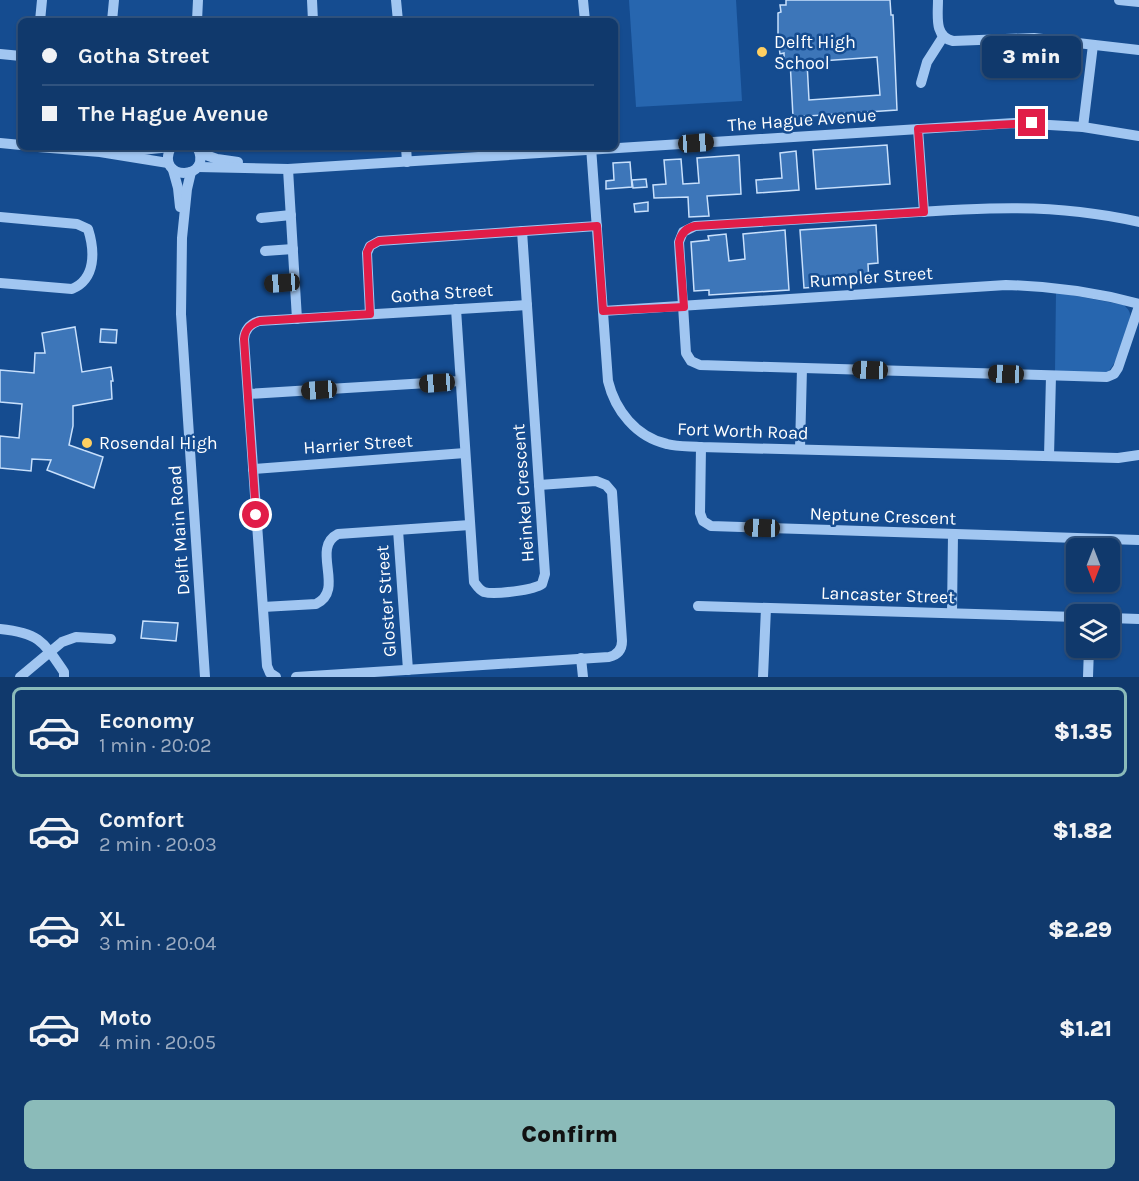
<!DOCTYPE html>
<html lang="en">
<head>
<meta charset="utf-8">
<style>
  :root { --surface:#10396c; --page:#1e4474; --text:#f1f3f6; --muted:#9cacc2; --line:#30537f; --accent:#8bbbb9 }
  body { margin:0; font-family:Karla,sans-serif; background:var(--page); color:var(--text); height:100vh; display:flex; flex-direction:column; font-size:22px; white-space:nowrap }
  * { box-sizing:border-box; margin:0 }
  p { font-size:20px; color:var(--muted) }
  .icon { flex:none; width:33px; height:33px; fill:none; stroke:currentColor; stroke-width:2; stroke-linecap:round; stroke-linejoin:round }
  .map { position:relative; height:677px; overflow:hidden }
  .panel { display:flex; flex-direction:column; background:var(--surface); flex:1 }
  .panel>* { flex:none }
  .hud { position:absolute; left:18px; top:18px; width:600px; height:132px; border-radius:9px; box-shadow:0 2px 4px #0004,0 0 0 2px var(--line); display:grid; align-content:center; height:132px; padding:0 24px; background:var(--surface) }
  .needle { width:39px; rotate:180deg }
  .fabs { position:absolute; left:1066px; top:538px; display:grid; gap:12px }
  .fabs a { display:grid; place-items:center; width:54px; height:54px; border-radius:9px; background:var(--surface); box-shadow:0 2px 4px #0004,0 0 0 2px var(--line); font-size:30px }
  .end { position:absolute; width:27px; height:27px; margin:-14px; border:8px solid #e11d48; background:#fff; box-shadow:0 0 0 3px #fff }
  .from { border-radius:50% }
  .bubble { position:absolute; height:42px; border-radius:9px; background:var(--surface); box-shadow:0 2px 4px #0004,0 0 0 2px var(--line); font-size:20px; font-weight:800; line-height:42px; text-align:center }
  .car { position:absolute; width:18px; height:36px; margin:-18px -9px; border-radius:8px; box-shadow:0 0 4px 2px #0007; background:linear-gradient(#222 24%,#8ab4d8 0 40%,#222 0 76%,#8ab4d8 0 86%,#222 0) }
  .hud b { display:flex; align-items:center; gap:21px; height:57px; font-size:22px }
  .hud b+b { border-top:2px solid var(--line) }
  .hud i { width:15px; height:15px; background:var(--text) }
  ul { padding:10px 0 0; list-style:none }
  li { display:flex; align-items:center; gap:18px; height:90px; margin:0 12px 9px; padding:0 12px; border:3px solid transparent; border-radius:9px }
  li div { flex:1 }
  li b { display:block; font-size:22px }
  li em { font-style:normal; font-weight:800 }
  li.active { border-color:var(--accent) }
  li>.icon { width:54px; height:54px; stroke-width:1.5 }
  .button { display:flex; gap:12px; margin-top:auto; padding:12px 24px }
  .button a { flex:1; height:69px; border-radius:9px; background:var(--accent); color:#111; font-size:24px; font-weight:800; line-height:69px; text-align:center }
  .map>svg:first-child { display:block }
</style>
</head>
<body>
<div class="map">
<svg width="1139" height="677" viewBox="0 0 1139 677">
  <rect width="100%" height="100%" fill="#154c90"/>
  <g fill="#2766af">
    <polygon points="629,0 736,0 742,101 636,107"/>
    <path d="M1056,292l68,13c4,4 7,7 6,13 -2,13 -13,46 -23,55l-52,-2z"/>
  </g>
  <g fill="#3d76b9" stroke="#c8e0fc" stroke-width="1.5" fill-rule="evenodd">
    <path d="M786,0h104l1,15h2l4,95 -104,7 -3,-57 -6,1v-8l-4,1 -2,-16v-25l3,-1 -1,-7h6zM877,57l3,38 -71,5 -2,-38z"/>
    <polygon points="887,145 890,184 816,189 813,150"/>
    <polygon points="796,151 799,190 757,193 756,180 782,178 780,153"/>
    <polygon points="739,155 741,194 707,196 709,216 689,217 688,197 654,198 653,185 666,184 664,160 681,159 683,184 699,183 697,158"/>
    <polygon points="630,162 632,187 606,189 606,181 614,180 613,163"/>
    <polygon points="646,179 647,187 633,188 632,180"/>
    <polygon points="648,202 648,211 635,212 634,204"/>
    <polygon points="876,225 878,263 868,264 869,283 804,288 800,230"/>
    <polygon points="785,230 789,290 709,295 709,290 694,291 691,242 709,240 708,236 726,234 729,261 745,259 743,234"/>
    <polygon points="75,327 82,372 111,367 113,381 111,381 112,399 73,406 73,426 69,445 103,457 94,488 47,470 51,460 32,459 31,471 0,468 0,436 19,438 22,404 0,402 0,370 34,373 35,353 45,353 42,333"/>
    <polygon points="101,329 117,330 116,343 100,342"/>
    <polygon points="143,621 178,623 176,641 141,638"/>
  </g>
  <g fill="none" stroke-linecap="round" stroke-linejoin="round">
    <g stroke="#a1c6f1" stroke-width="10">
      <polyline points="312,0 313,21"/>
      <polyline points="396,0 398,21"/>
      <polyline points="583,0 585,21"/>
      <path d="M938,0c0,16 -4,37 15,41l81,-3 105,12"/>
      <polyline points="1119,0 1139,2"/>
      <polyline points="40,21 42,0"/>
      <polyline points="112,21 114,0"/>
      <polyline points="197,21 198,0"/>
      <polyline points="0,54 21,56"/>
      <polyline points="921,83 927,62 943,37"/>
      <polyline points="1083,127 1093,45"/>
      <polyline points="918,129 924,212"/>
      <polyline points="0,143 21,145"/>
      <polyline points="38,147 100,152 168,163"/>
      <path d="M171,147c-17,35 44,34 26,0"/>
      <polyline points="406,147 407,162"/>
      <path d="M591,147l17,234c7,29 28,56 59,63 11,3 23,2 34,3l417,11 21,-3"/>
      <polyline points="131,151 171,147"/>
      <polyline points="200,153 217,159 238,162"/>
      <polyline points="198,167 288,169 1014,123 1083,127 1139,136"/>
      <polyline points="288,169 297,319"/>
      <polyline points="173,170 178,188 180,207"/>
      <polyline points="191,172 187,189 182,238 181,314 205,677"/>
      <path d="M0,217l77,7 11,5c7,22 8,50 -16,60l-72,-6"/>
      <polyline points="261,218 291,215"/>
      <path d="M1139,222c-87,-20 -163,-14 -251,-8 -64,4 -128,8 -193,12l-12,6 -4,10 7,111 5,8 9,4 407,12 7,-3 4,-6 21,-62"/>
      <polyline points="265,251 293,249"/>
      <polyline points="270,284 295,282"/>
      <path d="M456,309l18,273c3,4 5,8 10,10 11,3 50,-2 58,-8l3,-10 -23,-343"/>
      <path d="M603,311l403,-26c45,1 89,7 133,19"/>
      <polyline points="370,314 367,253 370,246 379,241 597,226"/>
      <polyline points="248,394 460,381"/>
      <polyline points="701,447 700,513 703,521 711,526 1139,540"/>
      <polyline points="800,449 802,368"/>
      <polyline points="1049,456 1051,376"/>
      <polyline points="253,469 465,453"/>
      <polyline points="398,530 408,670"/>
      <polyline points="698,606 1077,617"/>
      <path d="M263,607l53,-3c30,-14 -6,-56 22,-70l132,-9"/>
      <polyline points="952,613 953,534"/>
      <polyline points="1110,618 1139,619"/>
      <path d="M0,629c39,4 43,12 64,43v5"/>
      <polyline points="581,658 583,677"/>
      <polyline points="20,677 62,642 76,637 111,639"/>
      <path d="M276,677l-6,-4 -3,-7 -23,-327c1,-10 6,-15 15,-18l268,-16"/>
      <path d="M296,677l313,-20c8,-2 13,-7 13,-16l-10,-149 -6,-7 -10,-4 -57,4"/>
      <polyline points="763,677 766,608"/>
      <polyline points="1088,677 1089,648"/>
    </g>
  </g>
  <g fill="none" stroke-linecap="round" stroke-linejoin="round">
    <path stroke="#e11d48" stroke-width="8" d="M256,515l-12,-176c1,-10 6,-15 16,-18l110,-7 -3,-62 3,-6 9,-5 218,-15 6,85 81,-4 -5,-65c2,-9 7,-14 16,-16l229,-14 -6,-83 114,-6"/>
  </g>
  <g fill="#ffcf61" stroke="#154c90" stroke-width="2">
    <circle cx="762" cy="52" r="6"/>
    <circle cx="87" cy="443" r="6"/>
  </g>
  <g text-anchor="middle" dominant-baseline="central" stroke-width="5" stroke-linejoin="round" paint-order="stroke">
    <g font-size="18" fill="#fff" stroke="#154c90" text-anchor="start">
      <text x="774" y="42">Delft High<tspan x="774" dy="21">School</tspan></text>
      <text x="99" y="443">Rosendal High</text>
    </g>
    <g font-size="18" fill="#fff" stroke="#154c90">
      <text transform="translate(802 120) rotate(-4)">The Hague Avenue</text>
      <text transform="translate(871 277) rotate(-4)">Rumpler Street</text>
      <text transform="translate(442 293) rotate(-4)">Gotha Street</text>
      <text transform="translate(743 431) rotate(2)">Fort Worth Road</text>
      <text transform="translate(358 444) rotate(-4)">Harrier Street</text>
      <text transform="translate(523 493) rotate(-94)">Heinkel Crescent</text>
      <text transform="translate(883 516) rotate(2)">Neptune Crescent</text>
      <text transform="translate(179 530) rotate(-94)">Delft Main Road</text>
      <text transform="translate(888 595) rotate(2)">Lancaster Street</text>
      <text transform="translate(386 601) rotate(-94)">Gloster Street</text>
    </g>
  </g>
</svg>
<div class="fabs">
<a><svg class="needle" viewBox="-14 -14 28 28"><path d="M0-13l5 13h-10z" fill="#e53935"/><path d="M0 13l5-13h-10z" fill="#9cacc2"/></svg></a>
<a><svg class="icon" aria-label="layers" viewBox="0 0 24 24"><path d="M12 4l9 5-9 5-9-5zM3 14l9 5 9-5"/></svg></a>
</div>
<i class="end from" style="left:256px;top:515px"></i>
<i class="end" style="left:1032px;top:123px"></i>
<div class="bubble" style="left:982px;top:36px;width:99px">3 min</div>
<i class="car" style="left:696px;top:143px;rotate:86deg"></i>
<i class="car" style="left:282px;top:283px;rotate:266deg"></i>
<i class="car" style="left:870px;top:370px;rotate:272deg"></i>
<i class="car" style="left:1006px;top:374px;rotate:272deg"></i>
<i class="car" style="left:437px;top:383px;rotate:266deg"></i>
<i class="car" style="left:319px;top:390px;rotate:266deg"></i>
<i class="car" style="left:762px;top:528px;rotate:272deg"></i>
<div class="hud">
<b><i class="from"></i>Gotha Street</b>
<b><i></i>The Hague Avenue</b>
</div>
</div>
<section class="panel">
<ul>
<li class="active"><svg class="icon" aria-label="car" viewBox="0 0 24 24"><path d="M5 17H2v-5l4-1 3-4h7l3 4 3 1v5h-3M9 17h6M6 11h13"/><circle cx="7" cy="17" r="2"/><circle cx="17" cy="17" r="2"/></svg><div><b>Economy</b><p>1 min · 20:02</p></div><em>$1.35</em></li>
<li><svg class="icon" aria-label="car" viewBox="0 0 24 24"><path d="M5 17H2v-5l4-1 3-4h7l3 4 3 1v5h-3M9 17h6M6 11h13"/><circle cx="7" cy="17" r="2"/><circle cx="17" cy="17" r="2"/></svg><div><b>Comfort</b><p>2 min · 20:03</p></div><em>$1.82</em></li>
<li><svg class="icon" aria-label="car" viewBox="0 0 24 24"><path d="M5 17H2v-5l4-1 3-4h7l3 4 3 1v5h-3M9 17h6M6 11h13"/><circle cx="7" cy="17" r="2"/><circle cx="17" cy="17" r="2"/></svg><div><b>XL</b><p>3 min · 20:04</p></div><em>$2.29</em></li>
<li><svg class="icon" aria-label="car" viewBox="0 0 24 24"><path d="M5 17H2v-5l4-1 3-4h7l3 4 3 1v5h-3M9 17h6M6 11h13"/><circle cx="7" cy="17" r="2"/><circle cx="17" cy="17" r="2"/></svg><div><b>Moto</b><p>4 min · 20:05</p></div><em>$1.21</em></li>
</ul>
<div class="button"><a>Confirm</a></div>
</section>
</body>
</html>
